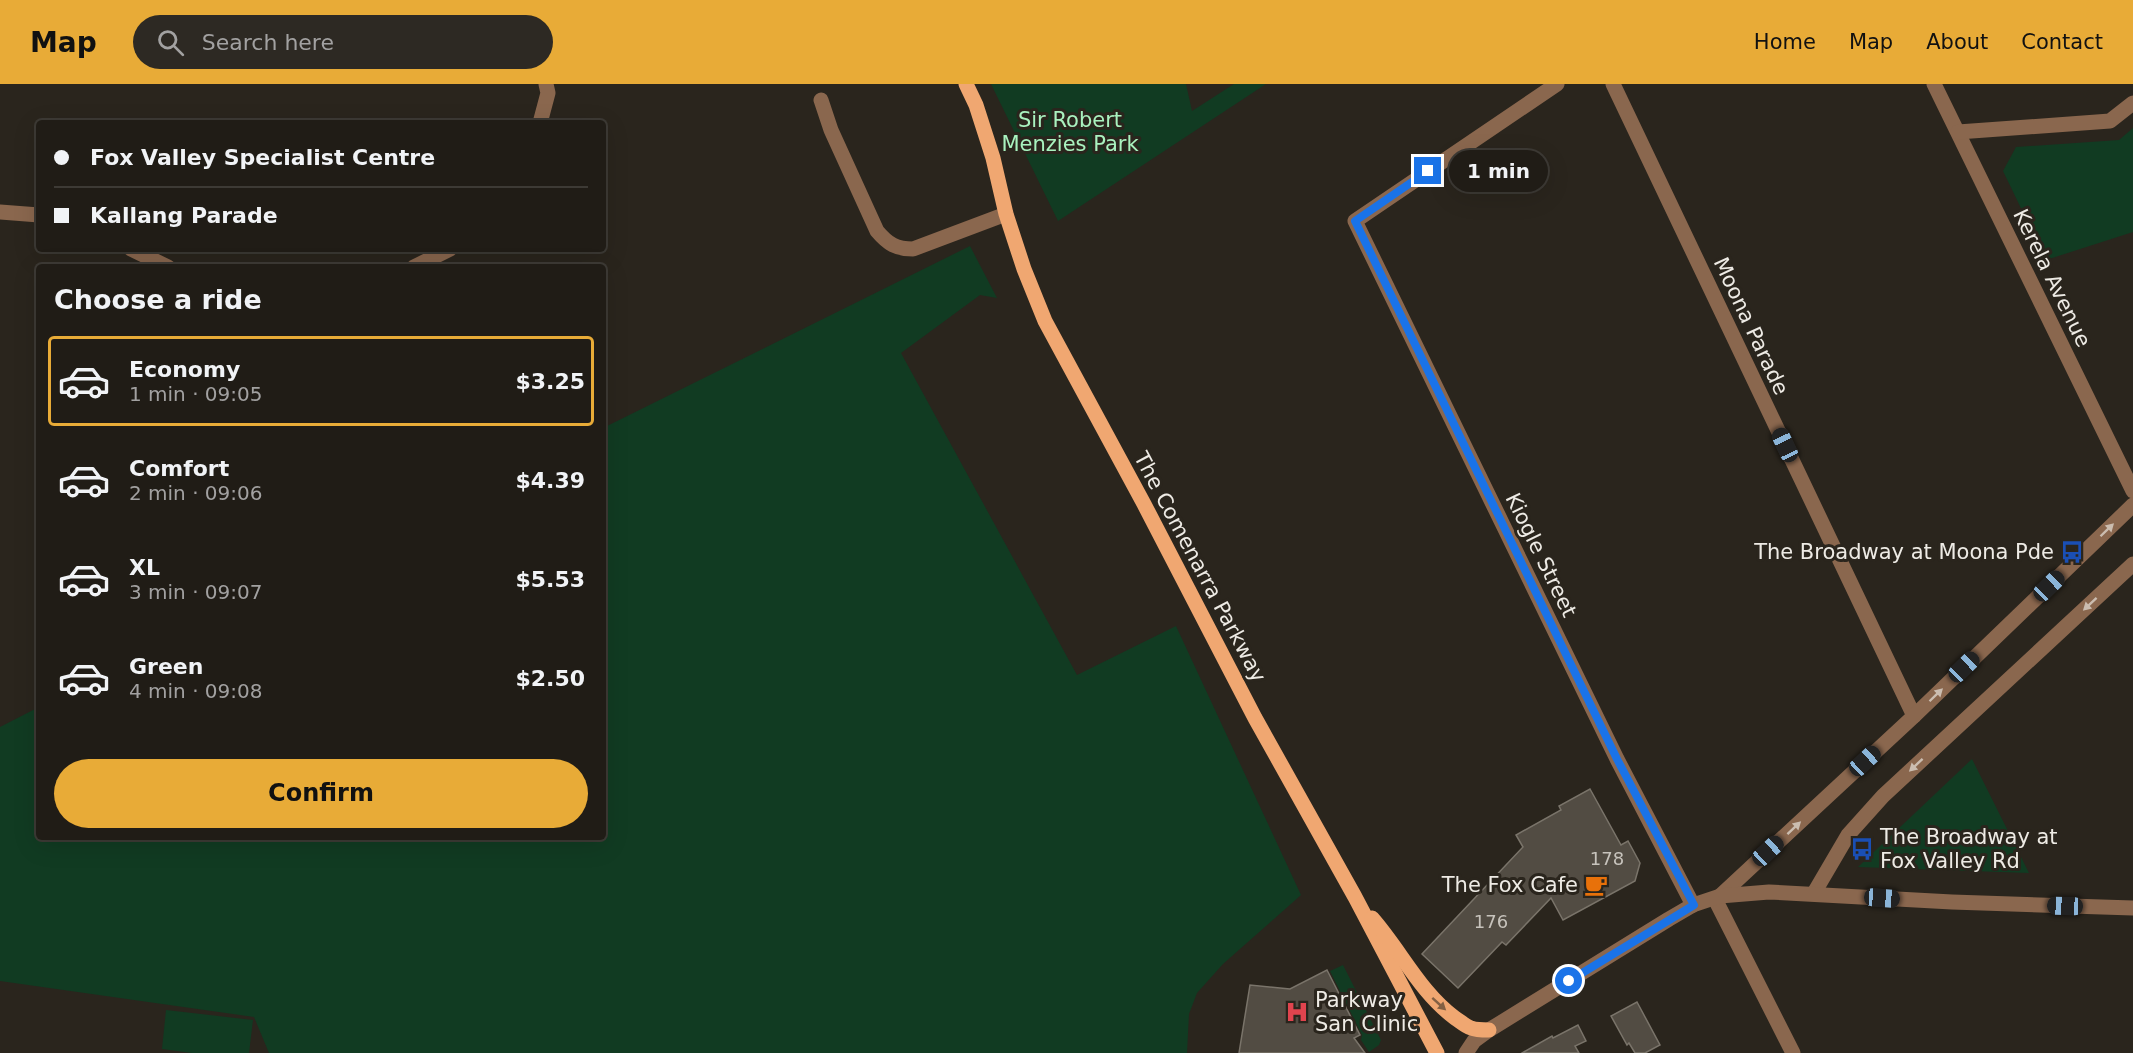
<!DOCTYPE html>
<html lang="en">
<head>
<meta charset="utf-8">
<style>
  :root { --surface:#201c16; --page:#2d2923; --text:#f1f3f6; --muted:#a2a1a1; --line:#3d3a35; --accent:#e8ab37 }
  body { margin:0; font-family:"DejaVu Sans",sans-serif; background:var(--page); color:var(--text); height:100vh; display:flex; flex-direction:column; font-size:22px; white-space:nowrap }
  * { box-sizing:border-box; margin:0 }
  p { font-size:20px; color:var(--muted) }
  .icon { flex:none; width:33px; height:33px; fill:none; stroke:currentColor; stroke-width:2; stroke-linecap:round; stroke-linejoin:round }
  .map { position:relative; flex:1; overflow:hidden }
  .sheet { position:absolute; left:36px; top:180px; width:570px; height:576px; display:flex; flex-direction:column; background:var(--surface); border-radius:6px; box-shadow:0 6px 24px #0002,0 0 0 2px var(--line) }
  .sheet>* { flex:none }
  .guide { position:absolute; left:36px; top:36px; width:570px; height:132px; border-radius:6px; box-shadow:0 6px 24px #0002,0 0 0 2px var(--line); display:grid; align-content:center; height:132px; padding:0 18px; background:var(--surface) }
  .end { position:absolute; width:27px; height:27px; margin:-14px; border:8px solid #1a73e8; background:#fff; box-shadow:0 0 0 3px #fff }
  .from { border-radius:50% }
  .bubble { position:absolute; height:42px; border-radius:21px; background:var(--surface); box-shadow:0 6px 24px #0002,0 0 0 2px var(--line); font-size:20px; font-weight:800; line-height:42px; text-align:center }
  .car { position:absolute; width:18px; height:36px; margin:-18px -9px; border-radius:8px; box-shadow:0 0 4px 2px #0007; background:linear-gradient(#222 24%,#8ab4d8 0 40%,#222 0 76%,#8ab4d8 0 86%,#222 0) }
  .guide b { display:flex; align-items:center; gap:21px; height:57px; font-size:22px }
  .guide b+b { border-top:2px solid var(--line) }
  .guide i { width:15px; height:15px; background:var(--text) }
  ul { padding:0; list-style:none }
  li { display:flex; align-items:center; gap:18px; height:90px; margin:0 12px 9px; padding:0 6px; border:3px solid transparent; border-radius:6px }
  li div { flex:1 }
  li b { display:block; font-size:22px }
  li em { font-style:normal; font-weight:800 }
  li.selected { border-color:var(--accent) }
  li>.icon { width:54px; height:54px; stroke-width:1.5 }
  h2 { padding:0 18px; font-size:27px; line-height:72px }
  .cta { display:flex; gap:12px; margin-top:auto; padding:12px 18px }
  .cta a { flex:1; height:69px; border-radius:36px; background:var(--accent); color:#111; font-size:24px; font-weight:800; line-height:69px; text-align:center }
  header { display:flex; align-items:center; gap:36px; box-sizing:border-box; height:84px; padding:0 30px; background:var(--accent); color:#111 }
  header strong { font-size:28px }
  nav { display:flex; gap:33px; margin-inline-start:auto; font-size:21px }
  .search { width:420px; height:54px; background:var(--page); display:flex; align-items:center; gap:15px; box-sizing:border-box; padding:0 21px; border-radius:33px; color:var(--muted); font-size:22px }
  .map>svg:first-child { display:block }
</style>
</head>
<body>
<header>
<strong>Map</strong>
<div class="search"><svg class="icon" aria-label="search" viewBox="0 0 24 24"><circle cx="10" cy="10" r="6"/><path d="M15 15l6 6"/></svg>Search here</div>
<nav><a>Home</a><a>Map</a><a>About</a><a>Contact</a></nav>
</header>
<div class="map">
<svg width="2133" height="969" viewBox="0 0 2133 969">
  <rect width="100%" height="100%" fill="#2a251d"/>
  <g fill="#113b22">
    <polygon points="991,0 1186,0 1192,27 1234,0 1266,0 1058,137"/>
    <polygon points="2133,44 2133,148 2046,176 2003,87 2016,63 2119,56"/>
    <polygon points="970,162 997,214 980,211 901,269 1077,591 1176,542 1301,811 1223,880 1197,909 1189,930 1187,969 269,969 254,933 0,897 0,643 39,623 39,753 603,753 603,344"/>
    <polygon points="1972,675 2029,789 1858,783"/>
    <polygon points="1343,881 1381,956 1379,961 1369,968 1361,956 1362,951 1330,887"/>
    <polygon points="166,926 253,936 249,969 192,969 162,965"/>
  </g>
  <g fill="#524c43" stroke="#7a746a" stroke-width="1.5">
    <polygon points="1590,705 1621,761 1628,757 1640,779 1635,797 1563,836 1551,814 1506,861 1502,858 1458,904 1422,870 1523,763 1516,751 1561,726 1559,722"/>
    <polygon points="1327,886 1360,951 1354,954 1365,969 1239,969 1250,901 1290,905"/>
    <polygon points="1637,918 1660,961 1645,969 1635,969 1629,959 1627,961 1611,932"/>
    <polygon points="1578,941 1586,957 1575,962 1579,969 1522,969 1552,952 1553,954"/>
  </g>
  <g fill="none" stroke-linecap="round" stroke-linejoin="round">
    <g stroke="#8a674e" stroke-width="15">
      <polyline points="1557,0 1355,137 1617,675 1693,821"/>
      <polyline points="1613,0 1914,632"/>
      <polyline points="1934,0 2133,407"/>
      <path d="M821,16l10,30 46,101c11,13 19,18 36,18l93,-35"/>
      <polyline points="540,39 548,9 546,0"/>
      <polyline points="1958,48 2110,37 2133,19"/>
      <polyline points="0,128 39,131"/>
      <polyline points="131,165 168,183"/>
      <polyline points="414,183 450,165"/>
      <polyline points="1814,809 1848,751 1883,712 2133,480"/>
      <polyline points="1720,812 1914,632 2133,421"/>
      <polyline points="1715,815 1793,969"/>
      <polyline points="1466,969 1474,957 1489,946 1669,835 1693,821 1720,812 1769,808 1952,818 2133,824"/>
    </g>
    <g stroke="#f0a771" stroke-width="15">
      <polyline points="966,0 976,21 993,74 1006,130 1024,185 1045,237 1144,420 1255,634 1355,813 1437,969"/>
      <path d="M1372,834c29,33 47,73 83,100 5,3 10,8 16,10 5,2 12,2 18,2"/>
    </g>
  </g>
  <defs><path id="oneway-solid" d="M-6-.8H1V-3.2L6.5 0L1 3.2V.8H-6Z" transform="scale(1.5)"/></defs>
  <g fill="#cbbdb0">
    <use href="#oneway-solid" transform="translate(2107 446) rotate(-44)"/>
    <use href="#oneway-solid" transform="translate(2090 520) rotate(137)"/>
    <use href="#oneway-solid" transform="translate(1936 611) rotate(-44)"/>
    <use href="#oneway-solid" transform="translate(1916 681) rotate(137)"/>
    <use href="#oneway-solid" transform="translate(1794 744) rotate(-43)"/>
  </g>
  <use fill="#836043" href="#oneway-solid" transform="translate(1439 920) rotate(42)"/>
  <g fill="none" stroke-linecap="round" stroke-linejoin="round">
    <polyline stroke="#1a73e8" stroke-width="8" points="1428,87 1355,137 1617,675 1694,821 1569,897"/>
  </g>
  <defs>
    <g id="bus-bare" transform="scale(1.8)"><path d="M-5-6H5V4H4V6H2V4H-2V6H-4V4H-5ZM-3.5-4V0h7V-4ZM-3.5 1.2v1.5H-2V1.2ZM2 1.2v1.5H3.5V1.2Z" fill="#1a4fb4" stroke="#2a251d" stroke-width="2.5" paint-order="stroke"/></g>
    <g id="cafe-bare" transform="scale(1.8)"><path d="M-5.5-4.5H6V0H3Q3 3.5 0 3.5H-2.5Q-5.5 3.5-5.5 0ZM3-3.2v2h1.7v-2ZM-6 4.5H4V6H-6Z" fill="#e8710a" stroke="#2a251d" stroke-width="2.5" paint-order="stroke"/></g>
    <g id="hospital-bare" transform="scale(1.8)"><path d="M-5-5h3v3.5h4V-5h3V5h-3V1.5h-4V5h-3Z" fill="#e0444e" stroke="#2a251d" stroke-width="2.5" paint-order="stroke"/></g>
  </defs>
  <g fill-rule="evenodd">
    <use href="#bus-bare" x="2072" y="468"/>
    <use href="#bus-bare" x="1862" y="765"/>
    <use href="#cafe-bare" x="1596" y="801"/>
    <use href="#hospital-bare" x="1297" y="928"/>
  </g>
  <g text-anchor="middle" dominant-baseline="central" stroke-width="6" stroke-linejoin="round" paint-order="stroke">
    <g font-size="18" fill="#c7c3bc">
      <text x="1607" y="774">178</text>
      <text x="1491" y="837">176</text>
    </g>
    <g font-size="21" fill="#a9f2bf" stroke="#2a251d">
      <text x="1070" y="36">Sir Robert<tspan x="1070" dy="24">Menzies Park</tspan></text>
    </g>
    <g font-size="21" fill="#eeebe5" stroke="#2a251d">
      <text transform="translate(2052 194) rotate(64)">Kerela Avenue</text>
      <text transform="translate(1751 242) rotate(65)">Moona Parade</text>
      <text transform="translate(1541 471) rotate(64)">Kiogle Street</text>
      <text transform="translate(1200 483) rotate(62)">The Comenarra Parkway</text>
    </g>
    <g font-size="21" fill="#eeebe5" stroke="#2a251d" text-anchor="end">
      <text x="2054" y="468">The Broadway at Moona Pde</text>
      <text x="1880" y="753" text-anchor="start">The Broadway at<tspan x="1880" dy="24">Fox Valley Rd</tspan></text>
      <text x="1578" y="801">The Fox Cafe</text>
      <text x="1315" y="916" text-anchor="start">Parkway<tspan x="1315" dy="24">San Clinic</tspan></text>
    </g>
  </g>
</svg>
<i class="end from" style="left:1569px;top:897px"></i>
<i class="end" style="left:1428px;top:87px"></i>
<div class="bubble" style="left:1449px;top:66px;width:99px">1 min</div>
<i class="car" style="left:1785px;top:361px;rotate:335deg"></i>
<i class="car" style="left:2049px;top:502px;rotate:46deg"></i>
<i class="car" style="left:1964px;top:583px;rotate:46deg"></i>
<i class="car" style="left:1865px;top:677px;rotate:47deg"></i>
<i class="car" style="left:1768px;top:767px;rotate:47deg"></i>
<i class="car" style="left:1882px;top:814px;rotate:94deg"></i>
<i class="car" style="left:2065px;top:822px;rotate:272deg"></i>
<div class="guide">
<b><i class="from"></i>Fox Valley Specialist Centre</b>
<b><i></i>Kallang Parade</b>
</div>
<section class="sheet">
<h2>Choose a ride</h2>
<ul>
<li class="selected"><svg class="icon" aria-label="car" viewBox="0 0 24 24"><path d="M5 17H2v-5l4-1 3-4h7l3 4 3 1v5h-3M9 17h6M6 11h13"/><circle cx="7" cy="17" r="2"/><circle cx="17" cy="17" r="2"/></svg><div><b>Economy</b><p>1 min · 09:05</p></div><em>$3.25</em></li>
<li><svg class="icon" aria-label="car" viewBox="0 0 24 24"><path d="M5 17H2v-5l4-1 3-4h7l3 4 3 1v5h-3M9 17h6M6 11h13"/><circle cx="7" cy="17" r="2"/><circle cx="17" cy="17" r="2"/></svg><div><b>Comfort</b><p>2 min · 09:06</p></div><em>$4.39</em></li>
<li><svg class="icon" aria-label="car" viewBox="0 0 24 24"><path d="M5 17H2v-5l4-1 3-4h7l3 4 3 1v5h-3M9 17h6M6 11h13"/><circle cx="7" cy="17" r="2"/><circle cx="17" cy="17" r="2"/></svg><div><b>XL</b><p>3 min · 09:07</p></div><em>$5.53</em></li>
<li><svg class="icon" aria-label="car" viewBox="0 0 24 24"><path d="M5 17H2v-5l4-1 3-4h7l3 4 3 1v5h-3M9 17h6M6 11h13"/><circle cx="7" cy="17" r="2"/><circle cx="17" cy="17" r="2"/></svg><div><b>Green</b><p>4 min · 09:08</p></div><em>$2.50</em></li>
</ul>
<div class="cta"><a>Confirm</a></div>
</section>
</div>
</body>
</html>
